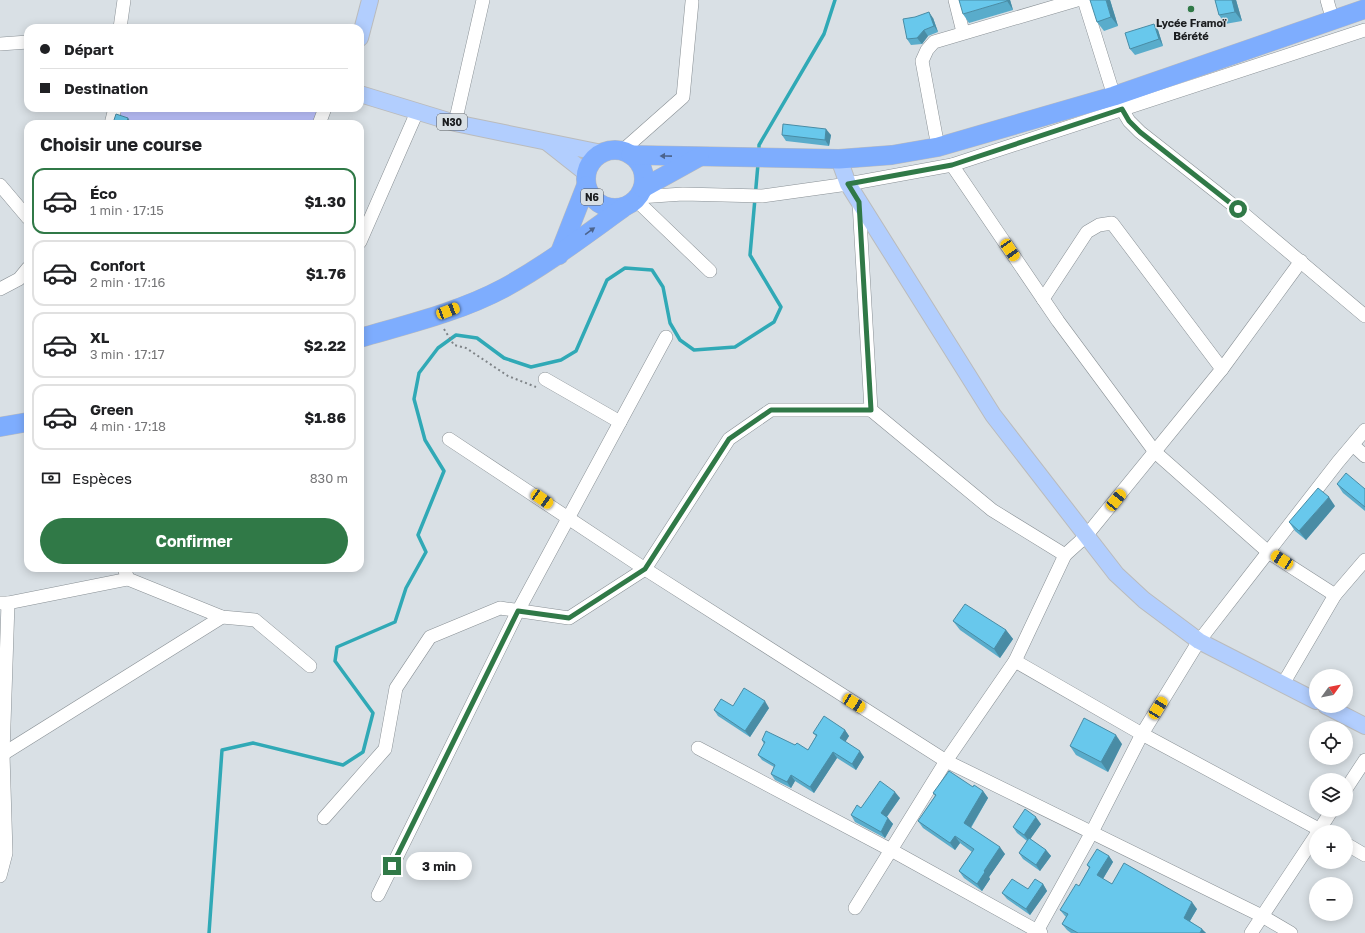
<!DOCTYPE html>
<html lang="fr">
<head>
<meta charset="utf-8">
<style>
  :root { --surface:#fff; --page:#f2f2f2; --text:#202124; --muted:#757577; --line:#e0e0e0; --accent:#307947 }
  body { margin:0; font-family:"Golos Text",sans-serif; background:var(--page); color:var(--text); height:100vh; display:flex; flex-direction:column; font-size:15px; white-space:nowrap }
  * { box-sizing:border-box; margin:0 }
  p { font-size:13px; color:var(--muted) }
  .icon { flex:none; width:22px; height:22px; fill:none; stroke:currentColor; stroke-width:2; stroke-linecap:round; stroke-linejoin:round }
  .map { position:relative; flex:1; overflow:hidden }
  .panel { position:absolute; left:24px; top:120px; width:340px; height:452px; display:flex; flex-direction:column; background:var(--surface); border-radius:12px; box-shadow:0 2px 10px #0003 }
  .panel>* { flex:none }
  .hud { position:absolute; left:24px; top:24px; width:340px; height:88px; border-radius:12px; box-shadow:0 2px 10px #0003; display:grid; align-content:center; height:88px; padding:0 16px; background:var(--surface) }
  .needle { width:26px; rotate:57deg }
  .tools { position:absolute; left:1309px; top:669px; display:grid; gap:8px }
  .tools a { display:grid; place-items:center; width:44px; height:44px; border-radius:50%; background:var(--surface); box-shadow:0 2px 10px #0003; font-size:20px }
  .end { position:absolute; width:18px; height:18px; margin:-9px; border:5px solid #307947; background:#fff; box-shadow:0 0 0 2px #fff }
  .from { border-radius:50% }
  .bubble { position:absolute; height:28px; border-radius:14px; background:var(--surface); box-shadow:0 2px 10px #0003; font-size:13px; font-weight:700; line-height:28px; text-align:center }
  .car { position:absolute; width:12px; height:24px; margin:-12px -6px; border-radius:5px; box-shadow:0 0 3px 1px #0007; background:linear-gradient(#f5c518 24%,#345 0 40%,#f5c518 0 76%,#345 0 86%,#f5c518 0) }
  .hud b { display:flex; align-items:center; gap:14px; height:38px; font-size:15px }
  .hud b+b { border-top:1px solid var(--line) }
  .hud i { width:10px; height:10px; background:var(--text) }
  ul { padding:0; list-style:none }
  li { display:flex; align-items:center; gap:12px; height:66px; margin:0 8px 6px; padding:0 8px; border:2px solid var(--line); border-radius:12px }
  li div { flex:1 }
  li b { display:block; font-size:15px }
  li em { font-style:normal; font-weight:700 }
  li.current { border-color:var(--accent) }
  li>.icon { width:36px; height:36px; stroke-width:1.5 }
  h2 { padding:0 16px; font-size:18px; line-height:48px }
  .pay { display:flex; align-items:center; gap:10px; height:44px; padding:0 16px; font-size:15px }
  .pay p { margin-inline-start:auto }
  .action { display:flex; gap:8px; margin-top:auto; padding:8px 16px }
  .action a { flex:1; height:46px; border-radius:24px; background:var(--accent); color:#fff; font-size:16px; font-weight:700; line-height:46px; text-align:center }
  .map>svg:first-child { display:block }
</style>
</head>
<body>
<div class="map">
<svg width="1365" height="933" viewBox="0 0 1365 933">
  <rect width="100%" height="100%" fill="#d9e0e5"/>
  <polygon fill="#bbc1fc" points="120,108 320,108 314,124 116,124"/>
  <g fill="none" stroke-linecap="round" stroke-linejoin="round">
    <g stroke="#30a9b6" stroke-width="3.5">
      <polyline points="759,152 759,145 824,34 835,0"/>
      <polyline points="209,933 222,750 253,743 343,765 363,752 373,713 335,661 337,647 395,622 406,588 426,552 418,535 444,471 425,440 414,399 419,373 438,348 456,335 477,338 504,358 531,367 561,360 576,351 607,280 625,268 652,270 663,287 670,323 680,340 694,350 735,347 774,322 781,307 750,255 758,164"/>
    </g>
    <g stroke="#899095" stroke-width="14">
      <g id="minor">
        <polyline points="955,0 963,32"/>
        <polyline points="1084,0 1114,96 1129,121 1140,132 1238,209 1365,316"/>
        <polyline points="1327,0 1333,21"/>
        <polyline points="120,28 124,0"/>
        <polyline points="0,44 28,42"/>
        <polyline points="455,123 483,0"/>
        <polyline points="111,124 115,108"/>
        <polyline points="319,124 325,108"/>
        <polyline points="938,147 922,61 927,50 934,42 1077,0"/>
        <polyline points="622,151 683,97 692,2"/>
        <polyline points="952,165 1058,321 1155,452 1268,552 1335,595"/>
        <polyline points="0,185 28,218"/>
        <polyline points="639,197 683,194 762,196 848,184 952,165 1365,30"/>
        <polyline points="636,200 710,271"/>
        <polyline points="859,202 871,410 992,510 1065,555"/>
        <polyline points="360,242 417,112"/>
        <polyline points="0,289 19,279 28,268"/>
        <polyline points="1043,299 1087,232 1099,225 1112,223 1222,369"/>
        <polyline points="545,379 620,422"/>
        <polyline points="449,439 645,569 946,761 1262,916 1291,933"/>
        <polyline points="1353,445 1365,456"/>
        <polyline points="124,568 128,579 222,617 255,620 310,666"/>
        <polyline points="0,603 8,603 128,579"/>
        <polyline points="1015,661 1142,734 1324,832"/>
        <polyline points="1283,684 1335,595 1365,560"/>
        <polyline points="698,748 891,850 1041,933"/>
        <polyline points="3,754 222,617"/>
        <polyline points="1346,789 1365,760"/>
        <polyline points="324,818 385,749 396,688 430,637 500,608 569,618 645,569 729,439 771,410 871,410"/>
        <polyline points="1318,832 1332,810"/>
        <polyline points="1346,844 1365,855"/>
        <polyline points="0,876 6,853 3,754 8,603"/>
        <polyline points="378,895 518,611 666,337"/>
        <polyline points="855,908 946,761 1015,661 1065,555 1086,536 1222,369 1301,261"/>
        <polyline points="1036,933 1092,832 1142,734 1199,641 1338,462 1365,430"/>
        <polyline points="1251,933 1316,835"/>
      </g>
    </g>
    <g stroke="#babbbc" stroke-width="18">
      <g id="major">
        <polyline points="360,38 370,0"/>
        <polyline points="360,94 455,123 602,153"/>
        <polyline points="548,143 586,173"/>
        <polyline points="839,159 848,184 993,415 1116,574 1144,600 1199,641 1316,701"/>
        <polyline points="1326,706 1365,726"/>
      </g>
    </g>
    <g stroke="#babbbc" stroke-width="20">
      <g id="highway">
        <circle cx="615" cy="179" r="29"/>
        <polyline points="631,155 839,159 892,155 938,147 1114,96 1365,9"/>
        <polyline points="643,188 699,157"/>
        <polyline points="559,255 586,186"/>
        <path d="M360,338c48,-14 99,-26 144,-50 42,-23 80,-52 119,-80"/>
        <polyline points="0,427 28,422"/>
      </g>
    </g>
    <polyline stroke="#7f8488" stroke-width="2" stroke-dasharray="2 3" stroke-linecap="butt" points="444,329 454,345 466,348 508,376 536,387"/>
    <use href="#minor" stroke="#fff" stroke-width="13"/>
    <use href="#major" stroke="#b2cefe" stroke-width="16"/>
    <use href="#highway" stroke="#7eadfe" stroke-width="19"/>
  </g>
  <g fill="#59accb">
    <polygon points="1010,0 1013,10 969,23 963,14"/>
    <polygon points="1110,0 1118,26 1104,31 1097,22"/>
    <polygon points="1215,0 1236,0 1242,21 1225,24 1219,15"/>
    <polygon points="933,18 938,32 928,36 922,44 911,45 907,39"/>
    <polygon points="1158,30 1163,46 1135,55 1130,49"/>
    <polygon points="782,135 831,135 829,146 786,141"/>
    <polygon points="1337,484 1365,489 1365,511 1343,493"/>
    <polygon points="1335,506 1306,540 1295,531 1289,522"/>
    <polygon points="953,621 1006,630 1013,639 1000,658 960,630"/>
    <polygon points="733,706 769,708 750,737 718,716 714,710"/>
    <polygon points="845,730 849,736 845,742 864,757 856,770 837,758 814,793 795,781 791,788 775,780 771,774 774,767 762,760 758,755 764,744 762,740 795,745 808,750 816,736 813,733"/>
    <polygon points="1122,744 1108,772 1076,755 1070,746"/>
    <polygon points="973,787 983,791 988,798 971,828 1005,854 989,877 990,879 982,891 964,878 959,871 972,852 960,843 955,850 923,828 918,821 935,796 933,793"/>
    <polygon points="900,798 887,817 893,824 885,838 855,822 851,815 861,808"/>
    <polygon points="1041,824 1030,839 1046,850 1051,856 1040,871 1023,859 1019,853 1027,841 1017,833 1013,827"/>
    <polygon points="1109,856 1113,862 1103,879 1112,884 1197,909 1190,921 1206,933 1071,933 1067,930 1062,924 1066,917 1065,916 1060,910 1079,886 1089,868 1087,865"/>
    <polygon points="1043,884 1047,891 1030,915 1007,899 1002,893 1028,889"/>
  </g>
  <g fill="#498ca5">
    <polygon points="1007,0 1010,0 1013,10 1007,1"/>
    <polygon points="1106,0 1110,0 1118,26 1111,17"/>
    <polygon points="1232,0 1236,0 1242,21 1235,12"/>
    <polygon points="929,12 933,18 938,32 934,26"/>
    <polygon points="1154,24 1158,30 1163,46 1159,39"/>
    <polygon points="924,30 928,36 922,44 917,38"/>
    <polygon points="128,118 132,124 126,124"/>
    <polygon points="826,129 831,135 829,146 825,140"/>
    <polygon points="1329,497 1335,506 1306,540 1299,531"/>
    <polygon points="1006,630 1013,639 1000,658 994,649"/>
    <polygon points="765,701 769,708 750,737 745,731"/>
    <polygon points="845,730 849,736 844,744 840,738"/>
    <polygon points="1116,735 1122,744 1108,772 1101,762"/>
    <polygon points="860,751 864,757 856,770 852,764"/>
    <polygon points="833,752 837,758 814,793 810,787"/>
    <polygon points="791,775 795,781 791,788 787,782"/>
    <polygon points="983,791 988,798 969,830 964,823"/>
    <polygon points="895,792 900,798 885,819 881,813"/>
    <polygon points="1036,817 1041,824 1029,841 1024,835"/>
    <polygon points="888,818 893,824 885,838 881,832"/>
    <polygon points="955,836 960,843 955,850 950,843"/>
    <polygon points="1000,847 1005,854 989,877 990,879 982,891 977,884 984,871"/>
    <polygon points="1046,850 1051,856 1040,871 1036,865"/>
    <polygon points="1109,856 1113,862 1101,882 1097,875"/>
    <polygon points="1043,884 1047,891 1030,915 1026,909"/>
    <polygon points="1192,902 1197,909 1188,924 1184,918"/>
    <polygon points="1202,929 1206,933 1200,933"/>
  </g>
  <g fill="#68c8ec" stroke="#498ca5">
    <polygon points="959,0 1007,0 1007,1 963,14"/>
    <polygon points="1090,0 1106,0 1111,17 1097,22"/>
    <polygon points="1215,0 1232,0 1235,12 1219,15"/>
    <polygon points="929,12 934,26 924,30 917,38 907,39 903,19 915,17"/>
    <polygon points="1154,24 1159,39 1130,49 1125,33"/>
    <polygon points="116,114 128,118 126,124 111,124 114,120"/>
    <polygon points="783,124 826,129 825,140 782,135"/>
    <polygon points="1346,473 1365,489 1365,507 1337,484"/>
    <polygon points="1318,488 1329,497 1299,531 1289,522"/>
    <polygon points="965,604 1006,630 994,649 953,621"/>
    <polygon points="744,688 765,701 745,731 714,710 721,699 733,706"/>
    <polygon points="824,716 845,730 840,738 860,751 852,764 833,752 810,787 791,775 787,782 771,774 775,765 758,755 765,742 762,740 766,731 795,745 797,743 808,750 817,735 813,733"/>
    <polygon points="1084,718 1116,735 1101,762 1070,746"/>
    <polygon points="949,771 973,787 974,785 983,791 964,823 1000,847 984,871 985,872 977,884 959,871 974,849 955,836 950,843 918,821 936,795 933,793"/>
    <polygon points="880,781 895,792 881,813 888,818 881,832 851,815 857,805 861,808"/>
    <polygon points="1025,809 1036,817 1024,835 1013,827"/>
    <polygon points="1029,838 1046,850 1036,865 1019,853"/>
    <polygon points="1097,849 1109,856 1097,875 1112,884 1124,863 1192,902 1184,918 1202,929 1200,933 1078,933 1062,924 1068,914 1060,910 1076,884 1079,886 1090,867 1087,865"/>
    <polygon points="1012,879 1028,889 1035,879 1043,884 1026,909 1002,893"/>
  </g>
  <defs><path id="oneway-solid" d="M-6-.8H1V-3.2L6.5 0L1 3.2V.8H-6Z"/></defs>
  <g fill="#4c648e">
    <use href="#oneway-solid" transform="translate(666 156) rotate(-179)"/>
    <use href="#oneway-solid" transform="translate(590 231) rotate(-36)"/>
  </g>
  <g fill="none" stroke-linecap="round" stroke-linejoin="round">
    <polyline stroke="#307947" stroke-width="5" points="392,866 518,611 569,618 645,569 729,439 771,410 871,410 859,202 848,184 952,165 1122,109 1129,121 1140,132 1238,209"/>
  </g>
  <circle fill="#307947" stroke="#d9e0e5" stroke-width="1.5" cx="1191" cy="9" r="4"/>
  <g text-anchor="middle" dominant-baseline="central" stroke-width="3" stroke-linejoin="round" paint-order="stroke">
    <g fill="#d9e0e5" stroke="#53575a" stroke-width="1">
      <rect x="437" y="114" width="30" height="16" rx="3"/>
      <rect x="581" y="189" width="22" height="16" rx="3"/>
    </g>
    <g font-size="10" font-weight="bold" fill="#1a1c1e">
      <text x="452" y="122">N30</text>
      <text x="592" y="197">N6</text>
    </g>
    <g font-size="11" font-weight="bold" fill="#1a1c1e" stroke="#d9e0e5">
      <text x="1191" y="22">Lycée Framoï<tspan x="1191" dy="13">Bérété</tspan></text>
    </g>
  </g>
</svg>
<div class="tools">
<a><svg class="needle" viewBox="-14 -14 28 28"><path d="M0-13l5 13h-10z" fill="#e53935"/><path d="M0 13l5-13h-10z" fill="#757577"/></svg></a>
<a><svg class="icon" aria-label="locate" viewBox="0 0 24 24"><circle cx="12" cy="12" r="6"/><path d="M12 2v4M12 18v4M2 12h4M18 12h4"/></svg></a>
<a><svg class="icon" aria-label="layers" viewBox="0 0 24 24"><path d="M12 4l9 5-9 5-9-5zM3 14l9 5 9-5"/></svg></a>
<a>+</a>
<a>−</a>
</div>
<i class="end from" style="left:1238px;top:209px"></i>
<i class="end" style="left:392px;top:866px"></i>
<div class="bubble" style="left:406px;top:852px;width:66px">3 min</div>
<i class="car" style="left:1010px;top:250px;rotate:146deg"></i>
<i class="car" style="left:448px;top:311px;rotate:69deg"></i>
<i class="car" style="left:542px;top:499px;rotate:124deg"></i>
<i class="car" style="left:1116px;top:500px;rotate:39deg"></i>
<i class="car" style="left:1282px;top:560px;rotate:303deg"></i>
<i class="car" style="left:854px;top:703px;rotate:122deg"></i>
<i class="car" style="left:1158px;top:708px;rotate:32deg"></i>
<div class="hud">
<b><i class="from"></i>Départ</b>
<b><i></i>Destination</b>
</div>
<section class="panel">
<h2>Choisir une course</h2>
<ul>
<li class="current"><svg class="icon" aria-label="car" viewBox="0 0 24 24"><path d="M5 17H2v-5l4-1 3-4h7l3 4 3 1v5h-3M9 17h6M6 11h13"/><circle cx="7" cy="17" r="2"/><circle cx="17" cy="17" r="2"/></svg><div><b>Éco</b><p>1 min · 17:15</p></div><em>$1.30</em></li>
<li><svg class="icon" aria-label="car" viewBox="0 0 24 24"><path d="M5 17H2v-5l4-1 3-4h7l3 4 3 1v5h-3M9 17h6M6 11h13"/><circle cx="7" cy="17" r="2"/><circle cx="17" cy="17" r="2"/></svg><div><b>Confort</b><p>2 min · 17:16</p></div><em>$1.76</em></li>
<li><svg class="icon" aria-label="car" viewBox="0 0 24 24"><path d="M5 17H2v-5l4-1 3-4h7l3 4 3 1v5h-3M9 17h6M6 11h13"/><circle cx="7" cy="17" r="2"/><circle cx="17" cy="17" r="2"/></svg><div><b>XL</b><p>3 min · 17:17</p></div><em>$2.22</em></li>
<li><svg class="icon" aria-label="car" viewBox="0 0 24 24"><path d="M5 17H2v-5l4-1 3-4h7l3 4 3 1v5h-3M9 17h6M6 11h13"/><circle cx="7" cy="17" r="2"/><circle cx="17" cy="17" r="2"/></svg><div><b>Green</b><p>4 min · 17:18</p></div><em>$1.86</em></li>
</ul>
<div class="pay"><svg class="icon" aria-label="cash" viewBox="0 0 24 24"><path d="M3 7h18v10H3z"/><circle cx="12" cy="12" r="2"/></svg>Espèces<p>830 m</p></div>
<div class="action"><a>Confirmer</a></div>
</section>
</div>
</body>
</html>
